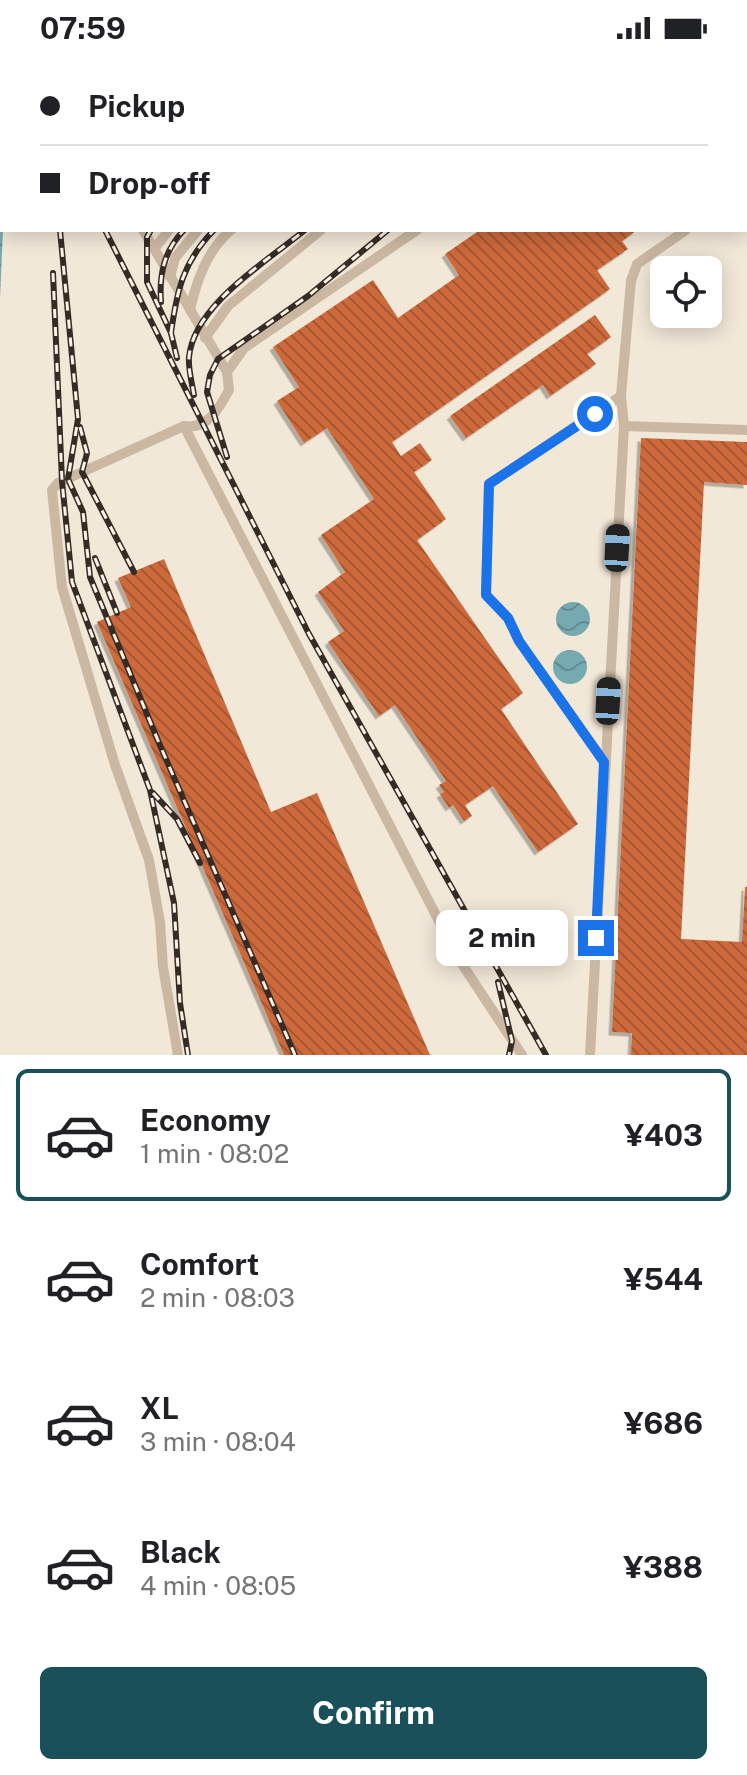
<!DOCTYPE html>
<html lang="en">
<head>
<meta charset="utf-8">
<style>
  :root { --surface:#fff; --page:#f6f6f6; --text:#202124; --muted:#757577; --line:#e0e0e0; --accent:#195059 }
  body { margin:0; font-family:"Public Sans",sans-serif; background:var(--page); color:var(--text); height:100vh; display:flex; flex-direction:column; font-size:30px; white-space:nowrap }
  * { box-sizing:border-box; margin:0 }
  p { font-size:26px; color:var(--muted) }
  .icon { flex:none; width:44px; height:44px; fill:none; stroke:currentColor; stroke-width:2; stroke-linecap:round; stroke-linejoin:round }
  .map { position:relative; height:999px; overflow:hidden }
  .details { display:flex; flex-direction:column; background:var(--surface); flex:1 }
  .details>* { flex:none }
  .hud { position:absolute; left:0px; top:0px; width:748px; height:176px; box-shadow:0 4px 20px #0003; display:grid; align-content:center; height:176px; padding:0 40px; background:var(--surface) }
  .buttons { position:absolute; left:650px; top:200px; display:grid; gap:16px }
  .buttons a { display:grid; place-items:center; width:72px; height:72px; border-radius:12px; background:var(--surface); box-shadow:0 4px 20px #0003; font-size:40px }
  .end { position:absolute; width:36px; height:36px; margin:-18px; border:10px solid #1a73e8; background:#fff; box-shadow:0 0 0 4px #fff }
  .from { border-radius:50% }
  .bubble { position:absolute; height:56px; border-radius:12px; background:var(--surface); box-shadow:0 4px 20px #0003; font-size:26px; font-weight:700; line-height:56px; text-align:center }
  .car { position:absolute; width:24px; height:48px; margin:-24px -12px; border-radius:10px; box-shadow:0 0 6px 2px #0007; background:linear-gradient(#222 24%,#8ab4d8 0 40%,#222 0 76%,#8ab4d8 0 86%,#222 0) }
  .hud b { display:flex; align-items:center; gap:28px; height:76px; font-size:30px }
  .hud b+b { border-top:2px solid var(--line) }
  .hud i { width:20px; height:20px; background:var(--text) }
  ul { padding:14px 0 0; list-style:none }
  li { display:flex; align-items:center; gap:24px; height:132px; margin:0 16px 12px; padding:0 24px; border:4px solid transparent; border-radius:12px }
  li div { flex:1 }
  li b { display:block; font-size:30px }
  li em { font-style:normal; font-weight:700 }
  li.selected { border-color:var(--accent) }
  li>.icon { width:72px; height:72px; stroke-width:1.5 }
  .button { display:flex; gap:16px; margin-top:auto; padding:16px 40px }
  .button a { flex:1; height:92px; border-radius:12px; background:var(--accent); color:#fff; font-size:32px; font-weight:700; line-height:92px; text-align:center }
  .status { display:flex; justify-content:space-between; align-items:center; height:56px; padding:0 40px; background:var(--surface); direction:ltr }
  .status svg { height:22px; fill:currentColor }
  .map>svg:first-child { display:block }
</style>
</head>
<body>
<div class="status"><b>07:59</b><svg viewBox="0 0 49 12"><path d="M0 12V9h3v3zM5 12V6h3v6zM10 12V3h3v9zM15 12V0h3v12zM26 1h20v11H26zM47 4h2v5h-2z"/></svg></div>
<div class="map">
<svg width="747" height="999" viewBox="0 0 747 999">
  <defs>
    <pattern id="water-waves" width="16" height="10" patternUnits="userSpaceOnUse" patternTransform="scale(2)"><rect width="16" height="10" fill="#75aab1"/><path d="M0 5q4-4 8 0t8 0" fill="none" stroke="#618b90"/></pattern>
    <pattern id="building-back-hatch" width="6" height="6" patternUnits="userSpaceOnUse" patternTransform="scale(2)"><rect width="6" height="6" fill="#cd693b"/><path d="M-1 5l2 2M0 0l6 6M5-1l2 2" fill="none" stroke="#a75731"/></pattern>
    <filter id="shadow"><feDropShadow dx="-3.5" dy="3.5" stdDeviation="0" flood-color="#0004"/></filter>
  </defs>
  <rect width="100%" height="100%" fill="#f2e8d8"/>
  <g fill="url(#water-waves)">
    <polygon points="0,0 138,0 2,2 3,174 0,242"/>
    <circle cx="573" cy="563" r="17"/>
    <circle cx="570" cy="611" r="17"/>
  </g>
  <g fill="url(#building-back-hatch)" filter="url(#shadow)">
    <polygon points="480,174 637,174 622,185 628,193 597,214 610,233 392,386 401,400 420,387 432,404 414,416 446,463 417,484 523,637 501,653 578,768 538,796 493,730 465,749 472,760 464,765 453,749 449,752 440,738 444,736 439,729 446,725 395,649 379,660 328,586 344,575 318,536 345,516 321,479 374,443 327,372 304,387 277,345 299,331 273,291 373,224 398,262 459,219 445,198"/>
    <polygon points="595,259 611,281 587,298 596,308 550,340 543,329 466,382 450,360"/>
    <polygon points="641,382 747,386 747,429 704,426 681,883 742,886 745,831 747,831 747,999 631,999 632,977 612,976"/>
    <polygon points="164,503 271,756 317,737 430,999 284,999 97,566 131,551 118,522"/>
  </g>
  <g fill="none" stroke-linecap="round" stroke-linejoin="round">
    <g stroke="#cbb8a3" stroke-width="10">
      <polyline points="638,0 638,2"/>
      <polyline points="243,2 246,0"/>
      <polyline points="370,2 373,0"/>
      <polyline points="408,2 410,0"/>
      <polyline points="441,2 444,0"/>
      <polyline points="533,2 536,0"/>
      <polyline points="741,2 744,0"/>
      <polyline points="746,132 747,131"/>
      <polyline points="143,174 227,316"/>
      <polyline points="155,192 169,174"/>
      <polyline points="170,221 175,202 198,174"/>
      <path d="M190,254c6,-28 18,-61 41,-80"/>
      <polyline points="205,282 228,250 321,174"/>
      <polyline points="184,370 458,902 522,999"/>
      <polyline points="624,370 747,374"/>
      <polyline points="604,706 519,585 508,562 486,539 489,428 621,340"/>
      <path d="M178,999l-15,-88 -3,-45 -11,-62 -34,-95 -53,-178 -10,-97 6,-7 126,-57c23,4 35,-17 45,-36l-2,-18 17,-24 173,-118"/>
      <polyline points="590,999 624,370 621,340 631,225 637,208 686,174"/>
    </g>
    <g stroke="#362c26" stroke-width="6">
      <g id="rail">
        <polyline points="158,2 161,0"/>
        <polyline points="184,2 188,0"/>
        <polyline points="200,2 202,0"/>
        <polyline points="325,2 327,0"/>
        <polyline points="389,2 391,0"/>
        <polyline points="424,2 426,0"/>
        <polyline points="514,2 517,0"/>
        <polyline points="60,174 78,363 68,423 83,456 90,521 159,687 295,999"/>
        <polyline points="105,174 309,578 546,999"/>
        <polyline points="151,174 147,181 147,226 171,277 177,302"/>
        <polyline points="53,217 62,425 72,526 150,734 174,847 180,947 188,999"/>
        <path d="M161,246c-2,-28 3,-51 23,-72"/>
        <path d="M171,277c6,-43 12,-71 43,-103"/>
        <path d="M194,339c-2,-12 -6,-26 -5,-38 5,-52 77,-95 116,-127"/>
        <polyline points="80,371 87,397 82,416 134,516"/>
        <polyline points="227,401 207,336 210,319 218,303 308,240 388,174"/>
        <polyline points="95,502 117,557"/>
        <polyline points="153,737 177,763 200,807"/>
        <polyline points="498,926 512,985 509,999"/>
      </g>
    </g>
    <use href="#rail" stroke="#faf2e4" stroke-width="3" stroke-dasharray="9" stroke-linecap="butt"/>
  </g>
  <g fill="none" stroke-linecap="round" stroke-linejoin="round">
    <polyline stroke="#1a73e8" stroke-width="10" points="595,358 489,428 486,539 508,562 519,585 604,706 596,882"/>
  </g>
</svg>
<div class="buttons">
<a><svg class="icon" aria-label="locate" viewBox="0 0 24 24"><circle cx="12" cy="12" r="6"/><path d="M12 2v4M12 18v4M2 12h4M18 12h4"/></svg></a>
</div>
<i class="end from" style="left:595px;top:358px"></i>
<i class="end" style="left:596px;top:882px"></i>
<div class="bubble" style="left:436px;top:854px;width:132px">2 min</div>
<i class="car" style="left:617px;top:492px;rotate:3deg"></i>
<i class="car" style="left:608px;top:645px;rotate:3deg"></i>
<div class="hud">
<b><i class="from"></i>Pickup</b>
<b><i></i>Drop-off</b>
</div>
</div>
<section class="details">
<ul>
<li class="selected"><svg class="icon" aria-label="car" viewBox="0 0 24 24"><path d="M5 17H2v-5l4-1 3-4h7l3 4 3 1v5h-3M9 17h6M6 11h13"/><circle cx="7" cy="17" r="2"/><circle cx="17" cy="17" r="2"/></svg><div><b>Economy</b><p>1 min · 08:02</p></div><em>¥403</em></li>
<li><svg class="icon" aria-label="car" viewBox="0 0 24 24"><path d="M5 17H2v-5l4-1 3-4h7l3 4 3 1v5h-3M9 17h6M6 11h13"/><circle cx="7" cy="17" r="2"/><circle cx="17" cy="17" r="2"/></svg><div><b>Comfort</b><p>2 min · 08:03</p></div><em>¥544</em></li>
<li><svg class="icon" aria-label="car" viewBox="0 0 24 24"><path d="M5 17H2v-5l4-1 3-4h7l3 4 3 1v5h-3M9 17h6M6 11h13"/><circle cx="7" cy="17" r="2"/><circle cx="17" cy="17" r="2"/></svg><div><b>XL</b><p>3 min · 08:04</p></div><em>¥686</em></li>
<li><svg class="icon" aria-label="car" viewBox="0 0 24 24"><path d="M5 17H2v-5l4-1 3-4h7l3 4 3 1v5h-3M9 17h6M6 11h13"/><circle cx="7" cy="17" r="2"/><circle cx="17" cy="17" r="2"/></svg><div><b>Black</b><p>4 min · 08:05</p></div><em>¥388</em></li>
</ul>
<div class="button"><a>Confirm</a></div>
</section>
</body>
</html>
